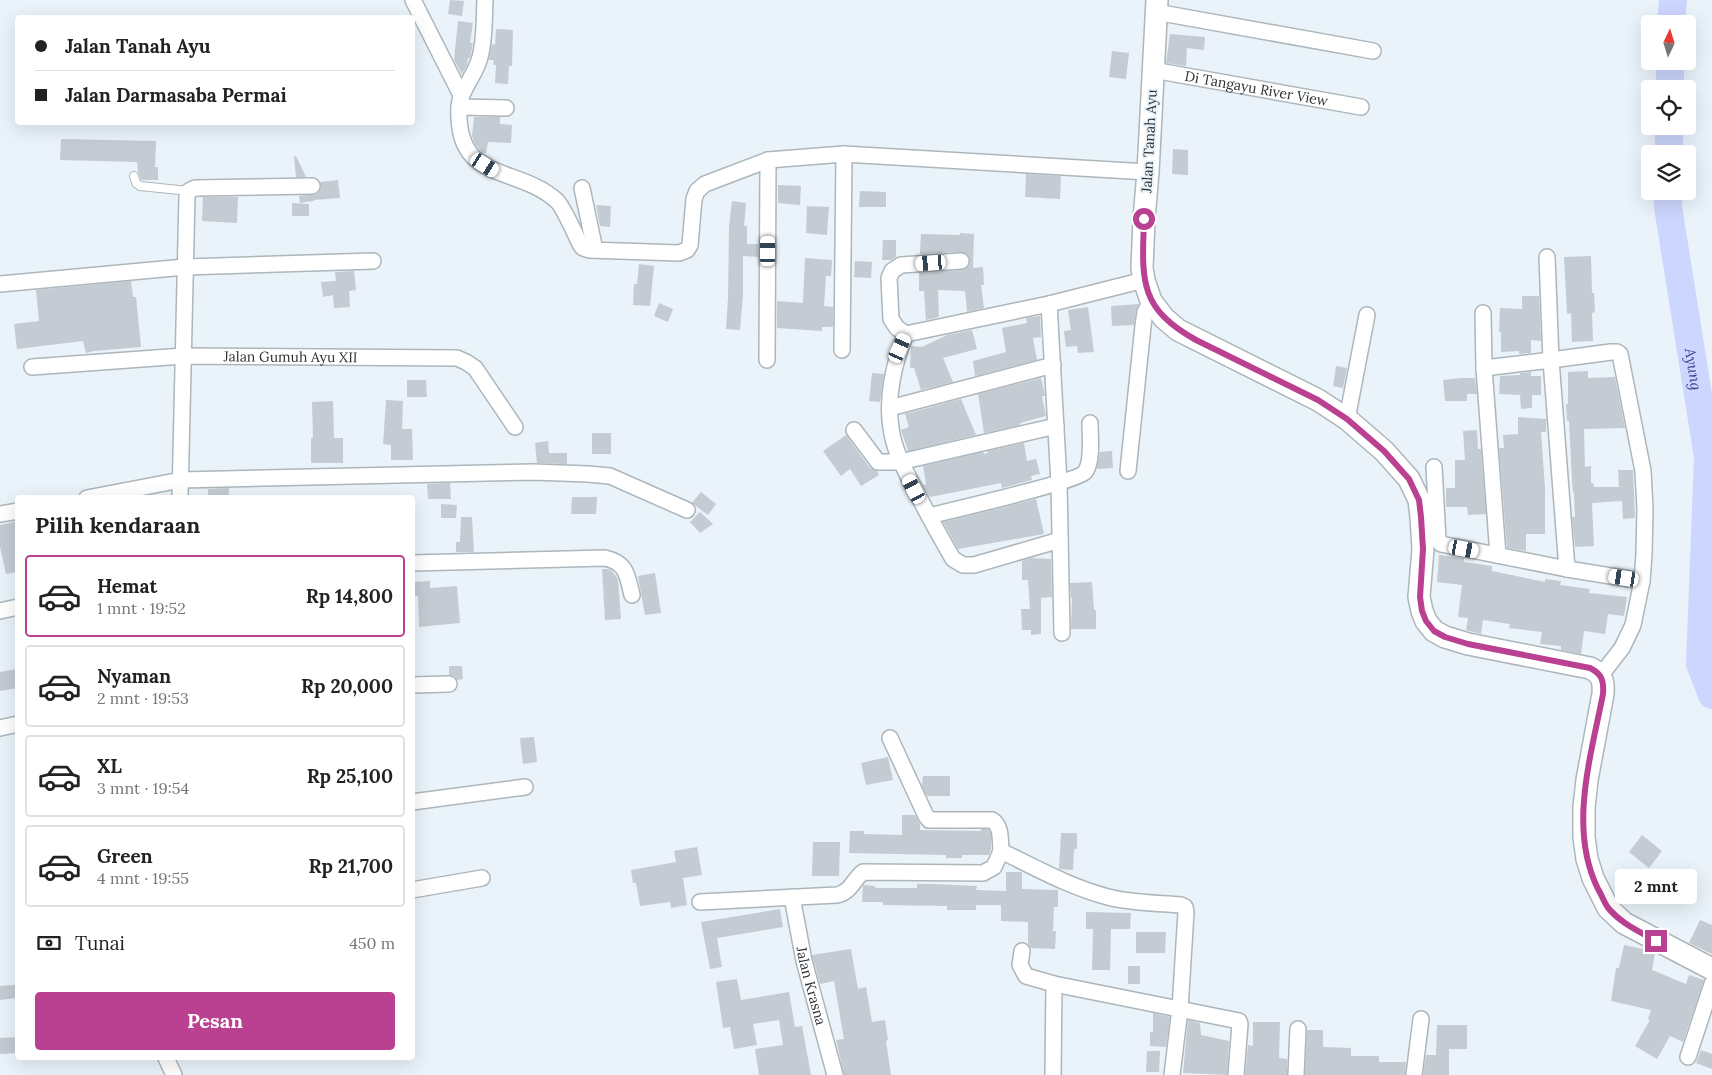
<!DOCTYPE html>
<html lang="id">
<head>
<meta charset="utf-8">
<style>
  :root { --surface:#fff; --page:#f2f2f2; --text:#222; --muted:#767676; --line:#e0e0e0; --accent:#ba4092 }
  body { margin:0; font-family:Lora,serif; background:var(--page); color:var(--text); height:100vh; display:flex; flex-direction:column; font-size:19px; white-space:nowrap }
  * { box-sizing:border-box; margin:0 }
  p { font-size:16px; color:var(--muted) }
  .icon { flex:none; width:28px; height:28px; fill:none; stroke:currentColor; stroke-width:2; stroke-linecap:round; stroke-linejoin:round }
  .map { position:relative; flex:1; overflow:hidden }
  .sheet { position:absolute; left:15px; top:495px; width:400px; height:565px; display:flex; flex-direction:column; background:var(--surface); border-radius:5px; box-shadow:0 5px 20px #0002 }
  .sheet>* { flex:none }
  .banner { position:absolute; left:15px; top:15px; width:400px; height:110px; border-radius:5px; box-shadow:0 5px 20px #0002; display:grid; align-content:center; height:110px; padding:0 20px; background:var(--surface) }
  .needle { width:32px; rotate:4deg }
  .tools { position:absolute; left:1641px; top:15px; display:grid; gap:10px }
  .tools a { display:grid; place-items:center; width:55px; height:55px; border-radius:5px; background:var(--surface); box-shadow:0 5px 20px #0002; font-size:25px }
  .end { position:absolute; width:22px; height:22px; margin:-11px; border:6px solid #ba4092; background:#fff; box-shadow:0 0 0 2px #fff }
  .from { border-radius:50% }
  .bubble { position:absolute; height:35px; border-radius:5px; background:var(--surface); box-shadow:0 5px 20px #0002; font-size:16px; font-weight:700; line-height:35px; text-align:center }
  .car { position:absolute; width:15px; height:30px; margin:-15px -8px; border-radius:6px; box-shadow:0 0 4px 1px #0007; background:linear-gradient(#fff 24%,#345 0 40%,#fff 0 76%,#345 0 86%,#fff 0) }
  .banner b { display:flex; align-items:center; gap:18px; height:48px; font-size:19px }
  .banner b+b { border-top:1px solid var(--line) }
  .banner i { width:12px; height:12px; background:var(--text) }
  ul { padding:0; list-style:none }
  li { display:flex; align-items:center; gap:15px; height:82px; margin:0 10px 8px; padding:0 10px; border:2px solid var(--line); border-radius:5px }
  li div { flex:1 }
  li b { display:block; font-size:19px }
  li em { font-style:normal; font-weight:700 }
  li.active { border-color:var(--accent) }
  li>.icon { width:45px; height:45px; stroke-width:1.5 }
  h2 { padding:0 20px; font-size:22px; line-height:60px }
  .pay { display:flex; align-items:center; gap:12px; height:55px; padding:0 20px; font-size:19px }
  .pay p { margin-inline-start:auto }
  .action { display:flex; gap:10px; margin-top:auto; padding:10px 20px }
  .action a { flex:1; height:58px; border-radius:5px; background:var(--accent); color:#fff; font-size:20px; font-weight:700; line-height:58px; text-align:center }
  .map>svg:first-child { display:block }
</style>
</head>
<body>
<div class="map">
<svg width="1712" height="1075" viewBox="0 0 1712 1075">
  <rect width="100%" height="100%" fill="#e9f3f9"/>
  <g fill="none" stroke-linecap="round" stroke-linejoin="round">
    <g stroke="#cdd6ff" stroke-width="28">
      <polyline points="1671,24 1673,0"/>
      <polyline points="1670,89 1670,61"/>
      <polyline points="1669,154 1669,126"/>
      <path id="s1" d="M1668,191v16l40,250 -8,207 12,31"/>
    </g>
  </g>
  <g fill="#c4cbd3">
    <polygon points="450,0 464,1 462,16 448,14"/>
    <polygon points="458,21 473,23 470,43 473,43 470,58 468,58 467,65 462,74 454,60"/>
    <polygon points="496,29 513,30 512,66 509,66 508,84 495,83 496,65 493,65 494,60 489,60 492,44 495,45"/>
    <polygon points="1170,34 1205,37 1204,50 1187,48 1186,66 1166,63"/>
    <polygon points="1112,51 1129,53 1126,79 1109,77"/>
    <polygon points="474,117 500,117 500,124 512,125 511,143 488,142 486,153 483,153 475,144 472,136"/>
    <polygon points="61,139 156,141 155,167 158,167 158,180 141,180 138,172 137,162 60,160"/>
    <polygon points="1173,149 1188,150 1188,175 1172,174"/>
    <polygon points="296,156 306,177 296,177 294,157"/>
    <polygon points="1026,174 1061,176 1060,199 1025,197"/>
    <polygon points="338,180 340,198 314,200 314,201 300,203 299,196 317,194 320,190 320,182"/>
    <polygon points="778,185 801,186 800,205 778,203"/>
    <polygon points="860,191 886,192 886,207 859,207"/>
    <polygon points="203,197 238,197 237,223 202,221"/>
    <polygon points="732,201 746,203 744,226 747,226 747,244 758,244 758,257 743,256 743,294 740,330 726,329 728,298 729,226"/>
    <polygon points="292,203 309,204 309,216 292,216"/>
    <polygon points="596,205 611,206 610,227 600,226"/>
    <polygon points="807,206 829,207 827,235 806,233"/>
    <polygon points="960,233 974,234 973,268 983,267 984,285 981,285 984,308 967,312 965,291 938,290 939,317 926,320 924,291 919,291 919,273 962,270 969,266 970,261 968,255 961,252 920,254 921,234 960,235"/>
    <polygon points="883,240 896,240 896,257 891,260 882,260"/>
    <polygon points="1591,256 1592,293 1594,293 1595,312 1592,313 1593,341 1572,342 1571,313 1567,314 1564,257"/>
    <polygon points="805,258 832,260 831,276 826,276 824,306 833,307 833,327 822,327 822,331 777,328 777,301 803,303"/>
    <polygon points="855,261 872,262 871,278 854,277"/>
    <polygon points="639,264 654,266 650,306 633,305 634,284 637,284"/>
    <polygon points="354,271 356,290 349,291 350,307 334,308 333,295 323,297 321,282 336,281 335,272"/>
    <polygon points="131,281 133,297 136,297 141,347 94,351 86,353 83,341 17,349 14,324 39,321 36,290"/>
    <polygon points="1522,296 1539,296 1541,341 1531,340 1531,353 1519,354 1519,351 1501,352 1501,332 1499,332 1500,308 1522,309"/>
    <polygon points="659,303 673,309 668,322 654,316"/>
    <polygon points="1139,304 1136,310 1134,325 1112,326 1111,306"/>
    <polygon points="1088,307 1094,352 1078,353 1077,346 1066,347 1064,331 1071,330 1068,310"/>
    <polygon points="1040,316 1041,337 1033,338 1037,360 975,376 973,361 1006,352 1002,328 1027,323 1026,318"/>
    <polygon points="972,330 977,349 943,358 953,382 921,390 914,368 910,368 911,346 922,347 947,335"/>
    <polygon points="1336,366 1347,368 1343,388 1333,386"/>
    <polygon points="1588,371 1588,378 1615,377 1625,428 1584,429 1585,467 1591,466 1591,483 1593,483 1594,487 1619,487 1618,470 1633,470 1635,518 1623,519 1622,501 1592,503 1594,546 1575,547 1572,517 1575,517 1574,493 1573,493 1572,480 1569,421 1567,421 1566,404 1568,404 1568,372"/>
    <polygon points="1531,372 1531,376 1541,376 1541,395 1532,395 1532,408 1521,409 1520,395 1499,394 1500,376 1520,375 1520,373"/>
    <polygon points="872,373 884,374 880,402 869,401"/>
    <polygon points="1041,378 1044,391 1045,396 1042,396 1046,416 1020,423 1020,425 984,433 978,394"/>
    <polygon points="1461,378 1475,378 1477,394 1467,394 1467,401 1445,401 1443,380"/>
    <polygon points="407,380 426,380 427,397 407,397"/>
    <polygon points="961,399 976,435 908,451 901,430 909,427 905,414"/>
    <polygon points="386,400 403,401 402,429 412,429 413,460 391,460 391,445 383,444"/>
    <polygon points="333,401 334,438 343,438 343,463 311,463 311,438 313,438 312,402"/>
    <polygon points="1518,417 1546,419 1546,432 1541,432 1545,488 1545,534 1526,534 1526,551 1507,548 1499,448 1504,448 1503,435 1518,434"/>
    <polygon points="1477,430 1478,449 1481,449 1486,514 1468,515 1467,507 1446,507 1446,488 1455,488 1455,460 1465,460 1463,431"/>
    <rect x="592" y="433" width="19" height="21"/>
    <polygon points="846,435 870,468 877,471 879,475 861,486 850,469 841,476 823,451"/>
    <polygon points="548,441 549,453 567,453 567,464 537,463 535,443"/>
    <polygon points="1024,443 1027,461 1036,459 1040,474 1031,476 1032,480 1002,488 1001,483 930,497 923,485 926,484 923,466 983,452 984,454 988,453 987,451"/>
    <polygon points="1112,451 1113,468 1097,469 1100,452"/>
    <polygon points="450,483 451,499 428,499 427,484"/>
    <polygon points="229,488 229,498 208,498 208,489"/>
    <polygon points="701,492 716,504 708,515 692,503"/>
    <polygon points="572,497 597,497 596,514 571,514"/>
    <polygon points="1036,499 1044,534 958,549 943,522"/>
    <polygon points="441,504 457,505 456,518 441,518"/>
    <polygon points="700,512 713,524 700,533 690,522"/>
    <polygon points="461,517 472,517 474,552 456,552 456,542 460,542"/>
    <polygon points="18,521 18,572 6,574 0,547 0,525"/>
    <polygon points="1439,555 1464,558 1464,562 1492,566 1492,571 1545,582 1545,579 1561,581 1560,585 1590,589 1589,593 1627,597 1624,616 1608,614 1605,634 1584,631 1581,654 1561,650 1561,646 1540,644 1542,632 1509,628 1510,624 1483,620 1481,634 1466,630 1468,618 1458,617 1462,585 1437,582"/>
    <polygon points="1031,558 1051,559 1052,597 1041,598 1041,634 1031,635 1031,630 1022,630 1021,609 1030,609 1028,580 1022,580 1022,561"/>
    <polygon points="602,569 608,569 612,571 618,579 621,619 605,620"/>
    <polygon points="655,573 661,613 645,615 638,576"/>
    <polygon points="430,581 430,588 457,586 460,623 419,627 418,596 412,596 412,582"/>
    <polygon points="1092,582 1094,610 1096,610 1096,629 1071,629 1072,598 1071,598 1070,583"/>
    <polygon points="449,666 462,666 463,679 457,680 454,676 449,675"/>
    <polygon points="18,669 18,688 0,691 0,672"/>
    <polygon points="534,737 537,762 523,764 520,738"/>
    <polygon points="888,757 893,780 866,785 861,763"/>
    <polygon points="923,776 950,776 950,796 927,796 922,786"/>
    <polygon points="902,815 915,815 920,824 920,830 981,831 981,829 988,829 991,835 991,849 989,855 962,855 962,858 946,858 946,855 849,853 850,831 864,831 864,834 902,835"/>
    <polygon points="1061,833 1077,833 1077,849 1074,849 1073,870 1059,869"/>
    <polygon points="1642,835 1662,851 1649,868 1629,852"/>
    <polygon points="813,842 840,842 839,876 812,876"/>
    <polygon points="697,847 702,875 683,878 687,905 671,908 670,902 640,906 636,883 633,883 631,870 676,862 674,851"/>
    <polygon points="1006,872 1022,872 1022,889 1058,890 1058,907 1054,907 1053,931 1056,931 1055,949 1031,948 1028,944 1028,922 1001,921 1001,905 976,905 976,910 947,910 947,906 883,905 883,902 862,902 863,885 875,886 875,888 917,888 917,884 934,884 977,886 976,890 1006,891"/>
    <polygon points="780,909 783,927 717,938 722,967 710,969 701,922"/>
    <polygon points="1086,912 1131,913 1130,929 1111,929 1110,970 1092,970 1093,929 1086,929"/>
    <polygon points="1700,920 1712,925 1712,954 1689,943"/>
    <polygon points="1136,932 1166,932 1165,953 1136,953"/>
    <polygon points="1624,945 1648,950 1655,953 1652,970 1686,984 1689,975 1704,980 1683,1042 1670,1036 1657,1059 1635,1046 1650,1020 1648,1019 1651,1010 1611,1001 1616,968 1619,968"/>
    <polygon points="851,949 858,989 866,987 872,1022 885,1020 888,1040 886,1041 891,1075 844,1075 836,1040 844,1039 834,981 820,984 812,955"/>
    <rect x="1128" y="966" width="12" height="18"/>
    <polygon points="737,979 741,1000 789,992 795,1027 802,1026 811,1075 759,1075 755,1049 783,1045 779,1020 753,1024 757,1045 734,1049 730,1027 723,1028 716,982"/>
    <polygon points="15,985 16,998 0,1000 0,986"/>
    <polygon points="1153,1013 1170,1017 1166,1047 1150,1046 1150,1032 1153,1032"/>
    <polygon points="1188,1020 1200,1023 1201,1035 1229,1041 1227,1075 1183,1073"/>
    <polygon points="1253,1022 1280,1022 1279,1058 1287,1059 1287,1075 1245,1075 1248,1045 1253,1046"/>
    <polygon points="1437,1025 1467,1025 1467,1049 1449,1049 1449,1075 1423,1075 1426,1055 1436,1055"/>
    <polygon points="1307,1030 1323,1030 1323,1047 1351,1048 1351,1056 1379,1056 1379,1062 1406,1062 1405,1075 1305,1075"/>
    <polygon points="18,1037 18,1053 0,1054 0,1038"/>
    <polygon points="1701,1050 1712,1054 1712,1069 1696,1063"/>
    <polygon points="1147,1051 1160,1051 1159,1072 1146,1072"/>
  </g>
  <g fill="none" stroke-linecap="round" stroke-linejoin="round">
    <g stroke="#acb6bb" stroke-width="10">
      <polyline id="lane" points="134,176 136,183 140,186 189,191"/>
    </g>
    <g stroke="#acb6bb" stroke-width="18">
      <g id="street">
        <polyline points="413,0 461,95"/>
        <path d="M485,0c-1,19 0,39 -5,57 -4,18 -19,31 -21,49 -4,78 57,58 98,95 7,7 18,33 23,43l3,4 6,2 90,3 8,-3 3,-5 4,-46 3,-8 8,-7 63,-24 76,-6 304,18"/>
        <polyline points="1156,12 1373,51"/>
        <path id="s2" d="M1153,70l208,37"/>
        <polyline points="459,107 506,108"/>
        <polyline points="582,188 595,250"/>
        <polyline points="1547,257 1551,360 1611,352 1617,352 1620,354 1643,471 1645,509 1644,554 1642,581 1633,625 1622,648 1601,675"/>
        <polyline points="0,284 185,267 373,261"/>
        <polyline points="1049,304 1059,483 1062,633"/>
        <polyline points="1483,313 1484,368 1498,555"/>
        <polyline points="906,334 897,328 891,319 889,278 892,271 901,265 961,261"/>
        <polyline points="842,350 844,154"/>
        <polyline points="767,360 768,160"/>
        <path id="s3" d="M32,367l151,-11 274,2 9,4 9,6 40,59"/>
        <polyline points="890,408 1053,365"/>
        <polyline points="1347,419 1367,315"/>
        <polyline points="854,430 878,462 900,462 1056,426"/>
        <polyline points="1434,467 1438,540 1441,544 1567,569 1551,360 1484,368"/>
        <polyline points="1128,471 1143,326 1145,312 1151,301"/>
        <polyline points="87,498 181,480 533,472 588,474 610,476 687,510"/>
        <polyline points="180,498 187,196 189,191 195,188 312,186"/>
        <polyline points="0,514 18,511"/>
        <path d="M929,516c20,-5 149,-35 156,-44 8,-10 5,-36 5,-49"/>
        <path d="M1060,540l-86,25h-11l-10,-6c-12,-21 -24,-42 -35,-64 -11,-21 -24,-43 -27,-67 -5,-31 3,-66 15,-94l143,-30 95,-24"/>
        <path d="M412,563l193,-5c22,5 22,17 27,37"/>
        <polyline points="1567,569 1642,581"/>
        <polyline points="0,611 18,607"/>
        <polyline points="412,685 449,684"/>
        <polyline points="0,728 18,724"/>
        <path d="M890,738l36,78 3,4h63c10,6 8,21 9,31 35,17 69,36 107,46 23,6 49,6 73,8l4,2 1,5 -6,97 -8,66"/>
        <polyline points="412,802 525,787"/>
        <polyline points="412,890 482,878"/>
        <path id="s4" d="M792,897l12,64 31,114"/>
        <path d="M700,902l137,-7c14,-3 16,-15 26,-23l120,1 11,-6 7,-16"/>
        <polyline points="1022,951 1020,965 1026,976 1054,984 1239,1021 1240,1024 1236,1075"/>
        <polyline points="1688,1057 1712,984"/>
        <polyline points="166,1058 174,1075"/>
        <polyline points="1053,1075 1054,984"/>
        <polyline points="1296,1075 1298,1029"/>
        <polyline points="1414,1075 1421,1019"/>
      </g>
    </g>
    <g stroke="#acb6bb" stroke-width="24">
      <path id="secondary" d="M1157,0l-9,172 -4,47 -2,49 2,12 7,21 13,17 14,12 140,70 29,19 37,32 25,28 10,21 2,17 2,32 -4,48 3,14 4,10 8,10 11,6 23,7 122,24c12,6 14,13 13,26l-16,86 -3,27v30l3,22 6,19 15,30 16,15 88,46"/>
    </g>
    <use href="#lane" stroke="#fff" stroke-width="8"/>
    <use href="#street" stroke="#fff" stroke-width="15"/>
    <use href="#secondary" stroke="#fff" stroke-width="21"/>
  </g>
  <g fill="none" stroke-linecap="round" stroke-linejoin="round">
    <path stroke="#ba4092" stroke-width="6" d="M1144,219c-2,60 -6,89 52,121l122,60 29,19 37,32 25,28 10,21 2,17 2,32 -3,48 2,14 4,10 8,10 11,6 23,7 122,24c12,6 14,13 13,26 -12,62 -35,135 -5,195 4,6 6,14 11,20 13,15 30,22 47,32"/>
  </g>
  <g text-anchor="middle" dominant-baseline="central" stroke-width="4" stroke-linejoin="round" paint-order="stroke">
    <g font-size="14" fill="#2c3032" stroke="#e9f3f9">
      <text stroke="none"><textPath href="#s2" startOffset="105">Di Tangayu River View</textPath></text>
      <text transform="translate(1149 141) rotate(-87)">Jalan Tanah Ayu</text>
      <text stroke="none"><textPath href="#s3" startOffset="259">Jalan Gumuh Ayu XII</textPath></text>
      <text stroke="none"><textPath href="#s4" startOffset="91">Jalan Krasna</textPath></text>
    </g>
    <g font-size="15" font-style="italic" fill="#3a418d" stroke="#e9f3f9">
      <text stroke="none"><textPath href="#s1" startOffset="180">Ayung</textPath></text>
    </g>
  </g>
</svg>
<div class="tools">
<a><svg class="needle" viewBox="-14 -14 28 28"><path d="M0-13l5 13h-10z" fill="#e53935"/><path d="M0 13l5-13h-10z" fill="#767676"/></svg></a>
<a><svg class="icon" aria-label="locate" viewBox="0 0 24 24"><circle cx="12" cy="12" r="6"/><path d="M12 2v4M12 18v4M2 12h4M18 12h4"/></svg></a>
<a><svg class="icon" aria-label="layers" viewBox="0 0 24 24"><path d="M12 4l9 5-9 5-9-5zM3 14l9 5 9-5"/></svg></a>
</div>
<i class="end from" style="left:1144px;top:219px"></i>
<i class="end" style="left:1656px;top:941px"></i>
<div class="bubble" style="left:1615px;top:869px;width:82px">2 mnt</div>
<i class="car" style="left:485px;top:165px;rotate:123deg"></i>
<i class="car" style="left:768px;top:251px;rotate:0deg"></i>
<i class="car" style="left:931px;top:263px;rotate:266deg"></i>
<i class="car" style="left:900px;top:348px;rotate:24deg"></i>
<i class="car" style="left:914px;top:489px;rotate:332deg"></i>
<i class="car" style="left:1464px;top:549px;rotate:100deg"></i>
<i class="car" style="left:1624px;top:578px;rotate:279deg"></i>
<div class="banner">
<b><i class="from"></i>Jalan Tanah Ayu</b>
<b><i></i>Jalan Darmasaba Permai</b>
</div>
<section class="sheet">
<h2>Pilih kendaraan</h2>
<ul>
<li class="active"><svg class="icon" aria-label="car" viewBox="0 0 24 24"><path d="M5 17H2v-5l4-1 3-4h7l3 4 3 1v5h-3M9 17h6M6 11h13"/><circle cx="7" cy="17" r="2"/><circle cx="17" cy="17" r="2"/></svg><div><b>Hemat</b><p>1 mnt · 19:52</p></div><em>Rp 14,800</em></li>
<li><svg class="icon" aria-label="car" viewBox="0 0 24 24"><path d="M5 17H2v-5l4-1 3-4h7l3 4 3 1v5h-3M9 17h6M6 11h13"/><circle cx="7" cy="17" r="2"/><circle cx="17" cy="17" r="2"/></svg><div><b>Nyaman</b><p>2 mnt · 19:53</p></div><em>Rp 20,000</em></li>
<li><svg class="icon" aria-label="car" viewBox="0 0 24 24"><path d="M5 17H2v-5l4-1 3-4h7l3 4 3 1v5h-3M9 17h6M6 11h13"/><circle cx="7" cy="17" r="2"/><circle cx="17" cy="17" r="2"/></svg><div><b>XL</b><p>3 mnt · 19:54</p></div><em>Rp 25,100</em></li>
<li><svg class="icon" aria-label="car" viewBox="0 0 24 24"><path d="M5 17H2v-5l4-1 3-4h7l3 4 3 1v5h-3M9 17h6M6 11h13"/><circle cx="7" cy="17" r="2"/><circle cx="17" cy="17" r="2"/></svg><div><b>Green</b><p>4 mnt · 19:55</p></div><em>Rp 21,700</em></li>
</ul>
<div class="pay"><svg class="icon" aria-label="cash" viewBox="0 0 24 24"><path d="M3 7h18v10H3z"/><circle cx="12" cy="12" r="2"/></svg>Tunai<p>450 m</p></div>
<div class="action"><a>Pesan</a></div>
</section>
</div>
</body>
</html>
